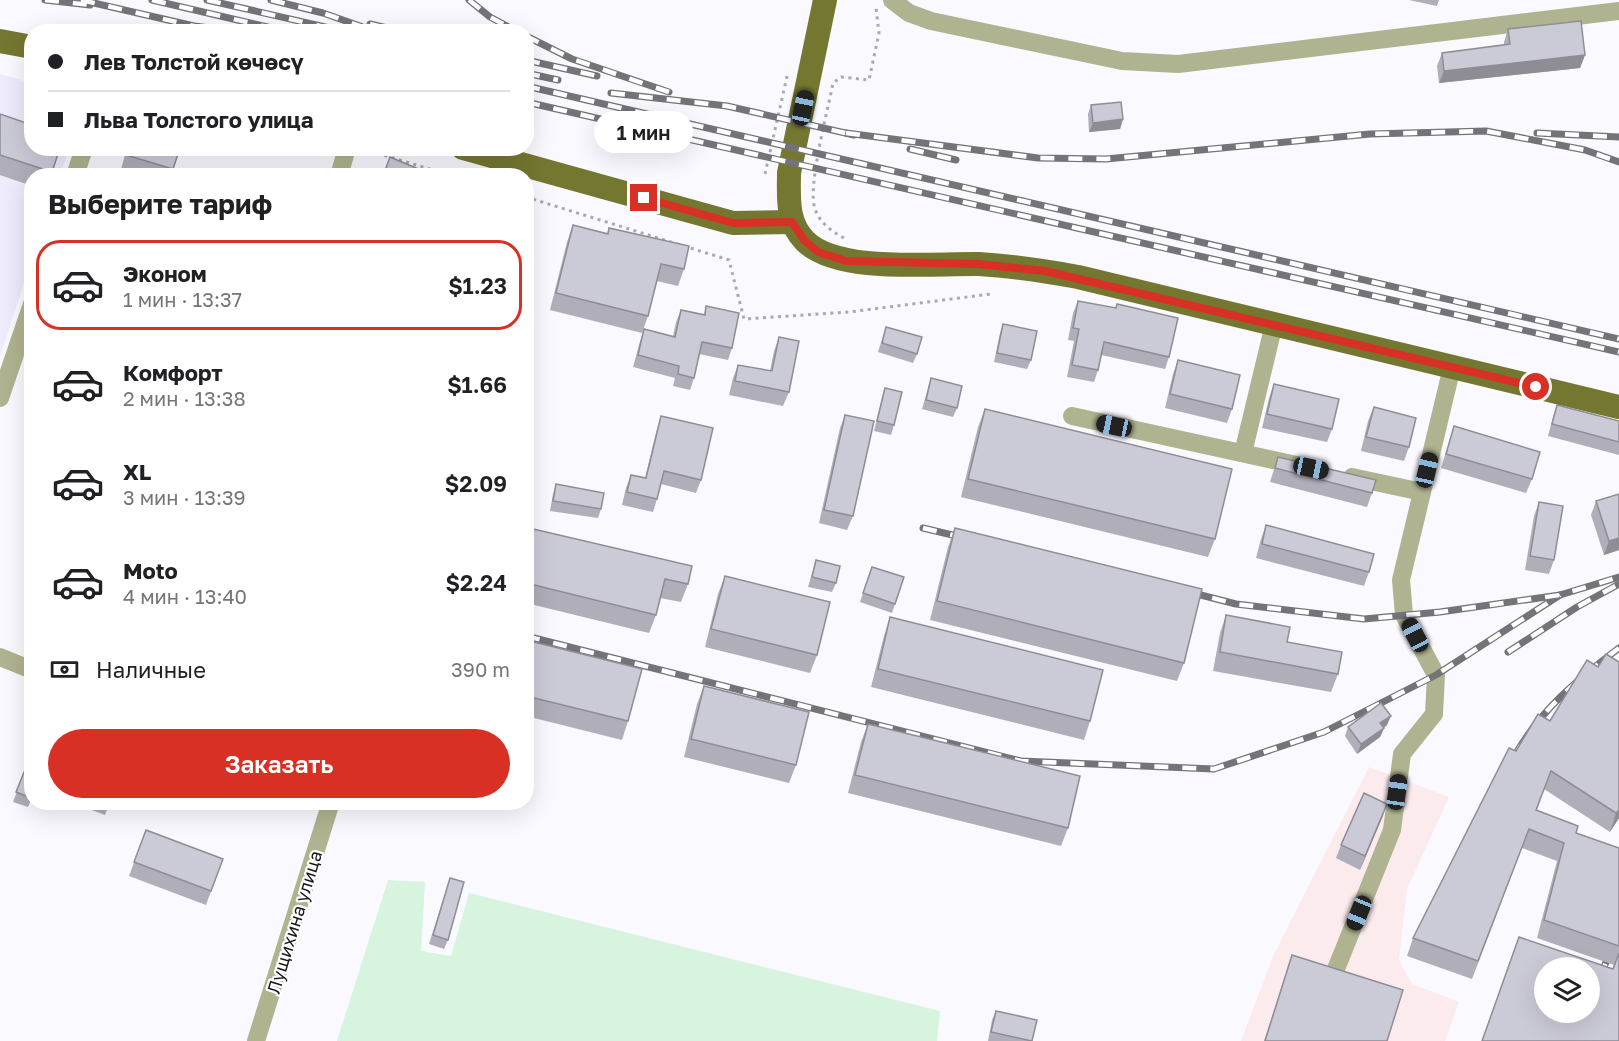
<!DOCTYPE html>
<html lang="ru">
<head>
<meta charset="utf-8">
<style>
  :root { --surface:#fff; --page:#f2f2f2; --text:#202124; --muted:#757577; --line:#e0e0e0; --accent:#d93025 }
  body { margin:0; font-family:"Golos Text",sans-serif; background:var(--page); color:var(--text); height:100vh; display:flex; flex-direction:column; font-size:22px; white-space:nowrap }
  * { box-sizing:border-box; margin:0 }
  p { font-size:20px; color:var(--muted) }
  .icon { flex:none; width:33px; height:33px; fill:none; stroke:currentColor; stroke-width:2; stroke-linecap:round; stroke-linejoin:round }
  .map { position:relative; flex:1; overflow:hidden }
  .panel { position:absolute; left:24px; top:168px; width:510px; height:642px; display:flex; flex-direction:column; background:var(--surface); border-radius:24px; box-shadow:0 6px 24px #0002 }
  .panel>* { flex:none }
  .hud { position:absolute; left:24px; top:24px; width:510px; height:132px; border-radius:24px; box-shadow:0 6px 24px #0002; display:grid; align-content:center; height:132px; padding:0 24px; background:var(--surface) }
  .tools { position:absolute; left:1534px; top:957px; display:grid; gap:12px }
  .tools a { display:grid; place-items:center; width:66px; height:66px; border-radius:50%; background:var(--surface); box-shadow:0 6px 24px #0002; font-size:30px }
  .end { position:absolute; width:27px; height:27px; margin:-14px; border:8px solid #d93025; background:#fff; box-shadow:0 0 0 3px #fff }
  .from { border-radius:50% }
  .bubble { position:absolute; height:42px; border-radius:21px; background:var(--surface); box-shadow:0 6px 24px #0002; font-size:20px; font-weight:600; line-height:42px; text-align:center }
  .car { position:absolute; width:18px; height:36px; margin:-18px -9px; border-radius:8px; box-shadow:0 0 4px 2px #0007; background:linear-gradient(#222 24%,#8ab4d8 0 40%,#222 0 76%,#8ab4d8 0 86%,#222 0) }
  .hud b { display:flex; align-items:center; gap:21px; height:57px; font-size:22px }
  .hud b+b { border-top:2px solid var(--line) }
  .hud i { width:15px; height:15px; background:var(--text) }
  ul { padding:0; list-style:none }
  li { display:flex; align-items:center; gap:18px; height:90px; margin:0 12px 9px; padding:0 12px; border:3px solid transparent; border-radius:24px }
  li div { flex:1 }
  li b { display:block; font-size:22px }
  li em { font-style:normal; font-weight:600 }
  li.active { border-color:var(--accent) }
  li>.icon { width:54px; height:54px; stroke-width:1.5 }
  h2 { padding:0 24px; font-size:27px; line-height:72px }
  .pay { display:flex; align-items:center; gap:15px; height:66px; padding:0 24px; font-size:22px }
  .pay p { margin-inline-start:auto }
  .cta { display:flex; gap:12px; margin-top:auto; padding:12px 24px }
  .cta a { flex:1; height:69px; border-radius:36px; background:var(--accent); color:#fff; font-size:24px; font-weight:600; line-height:69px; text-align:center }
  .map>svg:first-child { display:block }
</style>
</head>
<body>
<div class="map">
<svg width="1619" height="1041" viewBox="0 0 1619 1041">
  <rect width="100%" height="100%" fill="#faf9ff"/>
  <polygon fill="#fcebed" points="1369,767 1449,797 1407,889 1399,960 1412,984 1459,1002 1445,1041 1241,1041 1274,954"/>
  <polygon fill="#edebfc" points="0,74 31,83 32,148 69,149 60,175 32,176 31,262 0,356"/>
  <polygon fill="#d6f4de" points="388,880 425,882 421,951 451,956 469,893 940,1011 937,1041 337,1041"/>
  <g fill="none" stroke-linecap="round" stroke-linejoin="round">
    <g stroke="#aaa9ae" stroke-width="3" stroke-dasharray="3 4.5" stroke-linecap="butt">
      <polyline points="363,149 453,176"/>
      <polyline points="765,174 788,72"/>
      <polyline points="526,197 729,260 744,319 849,312 991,294"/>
      <path d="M844,238c-13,-7 -24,-15 -29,-29 -8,-22 13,-99 18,-126l8,-6 28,3 10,-47 -3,-25"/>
    </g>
    <g stroke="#b0b38f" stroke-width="18">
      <polyline points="892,0 909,13 931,21 1122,61 1178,64 1619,11"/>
      <polyline points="75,176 84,148"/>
      <polyline points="339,176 347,148"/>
      <polyline points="0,398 32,304"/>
      <polyline points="1072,416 1301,466"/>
      <polyline points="1243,453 1274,324"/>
      <polyline points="1352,477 1422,492"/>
      <polyline points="0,657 32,670"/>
      <polyline points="1334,974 1392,830 1402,754 1434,714 1436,675 1404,615 1401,580 1452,367"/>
      <polyline points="256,1041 331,802"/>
    </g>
    <g stroke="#747730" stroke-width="24">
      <path d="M825,0l-36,173c0,24 -3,49 16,68 33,33 129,22 174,23 33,2 66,7 99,13l541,130"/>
      <polyline points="0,41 32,47"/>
      <polyline points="463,148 733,223 792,222"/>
    </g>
    <g stroke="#747378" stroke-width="7">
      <g id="rail">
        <polyline points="45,0 90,5"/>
        <polyline points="81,0 194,26 242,32"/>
        <polyline points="152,0 289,32"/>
        <polyline points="207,0 347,32"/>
        <polyline points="271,0 323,13 377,32"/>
        <polyline points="469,0 490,17 518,32"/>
        <polyline points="370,24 404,32"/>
        <polyline points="526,36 572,59 669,92"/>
        <polyline points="526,60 597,76"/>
        <polyline points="526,73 558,80"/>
        <polyline points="526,86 1619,339"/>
        <polyline points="611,93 727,106 854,135"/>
        <polyline points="526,102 1619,352"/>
        <polyline points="846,133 1038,158 1106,159 1370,134 1486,131 1585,150 1619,162"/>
        <polyline points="1537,133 1619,137"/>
        <polyline points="910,149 956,160"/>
        <polyline points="923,528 969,539"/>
        <polyline points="1185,591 1236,604 1364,619 1440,612 1560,595 1619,577"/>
        <polyline points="526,636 1021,761 1214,769 1324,732 1436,675 1560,595"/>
        <polyline points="1508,652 1577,607 1619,584"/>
        <path d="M1514,757c25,-46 64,-78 105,-109"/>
        <polyline points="1590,1003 1619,929"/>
      </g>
    </g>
    <use href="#rail" stroke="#fff" stroke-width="4.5" stroke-dasharray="14" stroke-linecap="butt"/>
  </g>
  <g fill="#afaeb9">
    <polygon points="1409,0 1439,0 1437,6"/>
    <polygon points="1508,29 1585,55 1580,68 1439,83 1437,66 1442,53 1504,45 1504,42"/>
    <polygon points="1091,105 1123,119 1120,129 1089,132 1088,114"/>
    <polygon points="0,114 60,148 51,176 32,176 32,186 0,175"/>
    <polygon points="127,148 180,148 171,176 144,176 121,169"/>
    <polygon points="573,225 607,233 609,228 684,269 678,286 657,281 648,316 642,333 550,310 567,242"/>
    <polygon points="1078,301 1169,357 1165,369 1101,355 1098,370 1094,382 1067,377 1074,341 1068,340 1073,313"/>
    <polygon points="706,306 732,348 728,360 699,354 694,378 690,390 673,386 675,378 633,367 640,341 644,329 673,336 676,322 681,310 704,314"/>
    <polygon points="1003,324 1031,360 1027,369 994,362 1000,333"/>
    <polygon points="886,327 917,354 913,363 878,352"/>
    <polygon points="779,337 789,392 783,406 729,395 733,378 738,365 770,371 774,351"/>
    <polygon points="1178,360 1232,409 1227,423 1165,408 1173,374"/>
    <polygon points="931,378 957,408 953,417 922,409"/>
    <polygon points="1274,384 1332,429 1327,442 1262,428 1269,398"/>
    <polygon points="885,388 894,425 891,435 874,431 882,398"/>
    <polygon points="1557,405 1619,421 1619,455 1548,436 1553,417"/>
    <polygon points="1374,407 1409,447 1404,461 1361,451 1368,421"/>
    <polygon points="985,409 1215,539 1208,557 961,497 978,427"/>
    <polygon points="845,415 853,516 847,530 819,523 840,428"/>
    <polygon points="661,416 701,480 696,493 661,484 657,499 653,512 622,505 626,488 631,475 645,478 657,429"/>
    <polygon points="1454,426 1532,479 1526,493 1441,468"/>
    <polygon points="1278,457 1372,493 1367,507 1270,482"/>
    <polygon points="556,484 601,509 598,518 550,511 553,494"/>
    <polygon points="1619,494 1619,550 1604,555 1591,515 1596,501"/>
    <polygon points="1539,502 1554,560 1549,574 1525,570 1534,516"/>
    <polygon points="1266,525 1369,572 1364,586 1256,558 1261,539"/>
    <polygon points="529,528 688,584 681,602 660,598 656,615 649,633 526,603 526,534"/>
    <polygon points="955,528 1184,663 1177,681 930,620 948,547"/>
    <polygon points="32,531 32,560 24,558"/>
    <polygon points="816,560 836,583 832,592 808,587"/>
    <polygon points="872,567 904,577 892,613 860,602"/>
    <polygon points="725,576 817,655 810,673 705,647 718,594"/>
    <polygon points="1226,615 1287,642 1338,674 1331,692 1213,671 1220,633"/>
    <polygon points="890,617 1090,721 1084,740 871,687 884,636"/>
    <polygon points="526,640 628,721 622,740 526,716"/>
    <polygon points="704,686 796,765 789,783 684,757 697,704"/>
    <polygon points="1550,721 1619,818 1610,832 1544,789 1537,810 1576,833 1619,848 1619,1041 1613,969 1614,965 1537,938 1557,861 1522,848 1472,979 1407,956 1413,938 1516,751"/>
    <polygon points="868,724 1068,828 1061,846 848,793 861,742"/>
    <polygon points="1387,725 1384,728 1380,737 1357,754 1345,736 1348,727"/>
    <polygon points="31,755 32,798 28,807 13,802"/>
    <polygon points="83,802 110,802 105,815 81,806"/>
    <polygon points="1382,818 1360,870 1336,858 1341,845"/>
    <polygon points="146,830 223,859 206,905 129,876"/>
    <polygon points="450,878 448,940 444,949 429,944"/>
    <polygon points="1292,955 1387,1041 1264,1041"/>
    <polygon points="996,1011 1032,1041 988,1041 992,1020"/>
  </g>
  <g fill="#8e8d96">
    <polygon points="1585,55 1580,68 1439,83 1444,71"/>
    <polygon points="1123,119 1120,129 1089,132 1093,123"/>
    <polygon points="1619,538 1619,550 1604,555 1609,541"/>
    <polygon points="1391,716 1387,725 1377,733 1380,723"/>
    <polygon points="1384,728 1380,737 1357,754 1361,744"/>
    <polygon points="1387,804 1382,818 1360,870 1365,856"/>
    <polygon points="1619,810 1619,818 1610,832 1616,813"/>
  </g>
  <g fill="#cbcad7" stroke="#8e8d96" stroke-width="1.5" fill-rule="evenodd">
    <polygon points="1581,21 1585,55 1444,71 1442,53 1510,44 1508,29"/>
    <polygon points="1121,102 1123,119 1093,123 1091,105"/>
    <polygon points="0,114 32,125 32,148 60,148 52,172 0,155"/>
    <polygon points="128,148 180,148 173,169 126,155"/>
    <polygon points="390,157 435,176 383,176"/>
    <polygon points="573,225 608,234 609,228 689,246 684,269 661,264 648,316 556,293"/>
    <polygon points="1078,301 1116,308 1117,304 1178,318 1169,357 1104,342 1098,370 1072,365 1079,329 1073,328"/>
    <polygon points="706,306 739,313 732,348 702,342 694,378 678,374 679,366 638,355 644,329 675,337 681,310 705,315"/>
    <polygon points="1003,324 1037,331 1031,360 997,353"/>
    <polygon points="886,327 922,337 917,354 882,343"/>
    <polygon points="779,337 799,341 789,392 735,381 738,365 772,371"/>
    <polygon points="1178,360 1240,375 1232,409 1170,394"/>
    <polygon points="931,378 962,386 957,408 926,400"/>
    <polygon points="1274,384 1339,399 1332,429 1267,414"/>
    <polygon points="885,388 902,392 894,425 877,421"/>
    <polygon points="1557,405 1619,421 1619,442 1552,424"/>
    <polygon points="1374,407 1416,418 1409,447 1366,437"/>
    <polygon points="985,409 1232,469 1215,539 968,479"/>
    <polygon points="845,415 874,421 853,516 824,510"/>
    <polygon points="661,416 713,428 701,480 664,471 657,499 627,492 631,475 646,478"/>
    <polygon points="1454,426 1540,452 1532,479 1446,454"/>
    <polygon points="1278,457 1376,480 1372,493 1275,468"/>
    <polygon points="556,484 604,493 601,509 553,501"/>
    <polygon points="1619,494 1619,538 1609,541 1596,501"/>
    <polygon points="1539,502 1563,506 1554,560 1530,556"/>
    <polygon points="1266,525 1374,554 1369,572 1262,544"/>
    <polygon points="529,528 692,566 688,584 665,579 656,615 526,583 526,536"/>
    <polygon points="955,528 1202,589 1184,663 937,601"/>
    <polygon points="816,560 840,566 836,583 812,577"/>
    <polygon points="872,567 904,577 895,604 863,593"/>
    <polygon points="725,576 830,602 817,655 711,629"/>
    <polygon points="1226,615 1290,627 1287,642 1342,652 1338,674 1220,652"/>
    <polygon points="890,617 1103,670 1090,721 878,669"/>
    <polygon points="526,640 642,669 628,721 526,696"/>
    <polygon points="1606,654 1619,662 1619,810 1616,813 1551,771 1536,810 1578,826 1576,833 1619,848 1619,946 1544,920 1564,843 1529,829 1478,961 1413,938 1509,748 1516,751 1538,714 1550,721 1587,660 1598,667"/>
    <polygon points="704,686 809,712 796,765 691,739"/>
    <polygon points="1381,703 1391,716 1380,723 1384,728 1361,744 1348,727"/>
    <polygon points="868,724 1080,776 1068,828 855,775"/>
    <polygon points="31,755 32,798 31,798 16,792"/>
    <polygon points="1364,793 1387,804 1365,856 1341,845"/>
    <polygon points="100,802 110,802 109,806"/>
    <polygon points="146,830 223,859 211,891 134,862"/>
    <polygon points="450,878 464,882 448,940 433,935"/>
    <path d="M1519,937l94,32 6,-16v88h-137zM1545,968h45v44h-45z"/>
    <polygon points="1292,955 1403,990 1387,1041 1265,1041"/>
    <polygon points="996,1011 1037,1020 1032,1041 991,1032"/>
  </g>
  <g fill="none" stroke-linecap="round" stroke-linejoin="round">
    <polyline stroke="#d93025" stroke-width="8" points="644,198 733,223 792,222 804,240 818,252 846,261 978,264 1045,271 1536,387"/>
  </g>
  <g text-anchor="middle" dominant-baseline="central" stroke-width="4.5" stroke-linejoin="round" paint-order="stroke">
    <g font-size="18" fill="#18171c" stroke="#fff">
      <text transform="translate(294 922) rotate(-73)">Лущихина улица</text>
    </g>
  </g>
</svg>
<div class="tools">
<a><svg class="icon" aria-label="layers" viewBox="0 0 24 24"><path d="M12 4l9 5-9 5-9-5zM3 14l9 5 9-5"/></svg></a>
</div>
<i class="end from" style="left:1536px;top:387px"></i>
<i class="end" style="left:644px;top:198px"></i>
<div class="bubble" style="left:594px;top:111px;width:99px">1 мин</div>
<i class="car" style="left:803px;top:108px;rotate:12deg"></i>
<i class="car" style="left:1114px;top:426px;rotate:282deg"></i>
<i class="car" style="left:1311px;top:468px;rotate:102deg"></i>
<i class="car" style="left:1427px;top:470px;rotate:13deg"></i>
<i class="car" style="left:1415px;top:635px;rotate:332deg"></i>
<i class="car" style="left:1397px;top:792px;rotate:8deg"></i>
<i class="car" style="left:1359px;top:913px;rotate:202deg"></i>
<div class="hud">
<b><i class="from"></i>Лев Толстой көчөсү</b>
<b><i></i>Льва Толстого улица</b>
</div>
<section class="panel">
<h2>Выберите тариф</h2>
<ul>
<li class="active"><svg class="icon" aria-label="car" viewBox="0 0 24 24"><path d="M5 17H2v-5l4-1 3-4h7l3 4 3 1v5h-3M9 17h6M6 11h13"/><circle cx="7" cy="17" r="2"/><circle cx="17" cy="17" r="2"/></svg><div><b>Эконом</b><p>1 мин · 13:37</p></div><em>$1.23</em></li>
<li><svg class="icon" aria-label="car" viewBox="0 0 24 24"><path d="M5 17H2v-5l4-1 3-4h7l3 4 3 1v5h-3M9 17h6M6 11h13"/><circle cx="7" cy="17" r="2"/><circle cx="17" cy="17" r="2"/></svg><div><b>Комфорт</b><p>2 мин · 13:38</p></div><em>$1.66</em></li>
<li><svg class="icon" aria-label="car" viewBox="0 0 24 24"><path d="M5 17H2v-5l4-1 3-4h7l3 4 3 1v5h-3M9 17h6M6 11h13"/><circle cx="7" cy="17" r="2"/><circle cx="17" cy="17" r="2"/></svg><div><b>XL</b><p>3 мин · 13:39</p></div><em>$2.09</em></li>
<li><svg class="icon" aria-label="car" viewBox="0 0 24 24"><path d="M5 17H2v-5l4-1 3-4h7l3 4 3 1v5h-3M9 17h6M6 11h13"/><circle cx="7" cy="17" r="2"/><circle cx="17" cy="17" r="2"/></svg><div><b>Moto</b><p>4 мин · 13:40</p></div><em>$2.24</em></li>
</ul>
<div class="pay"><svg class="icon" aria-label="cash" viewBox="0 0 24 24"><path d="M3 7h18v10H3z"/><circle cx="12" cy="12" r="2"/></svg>Наличные<p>390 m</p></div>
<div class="cta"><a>Заказать</a></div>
</section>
</div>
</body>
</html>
